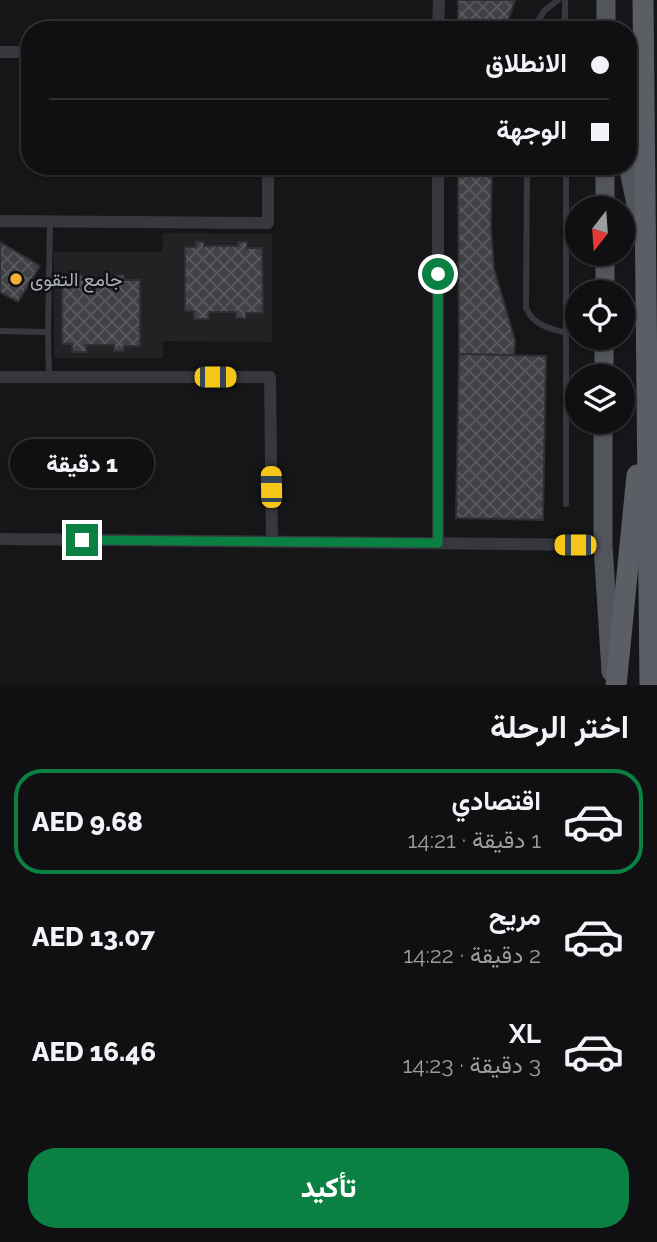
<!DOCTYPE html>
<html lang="ar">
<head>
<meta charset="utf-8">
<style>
  :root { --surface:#101012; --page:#19191b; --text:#f1f3f6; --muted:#9c9d9f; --line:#303032; --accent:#0b8043 }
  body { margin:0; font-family:Raleway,Vazirmatn,sans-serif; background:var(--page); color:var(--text); direction:rtl; height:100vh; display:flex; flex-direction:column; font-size:26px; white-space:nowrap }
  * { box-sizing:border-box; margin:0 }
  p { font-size:23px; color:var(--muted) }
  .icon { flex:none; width:38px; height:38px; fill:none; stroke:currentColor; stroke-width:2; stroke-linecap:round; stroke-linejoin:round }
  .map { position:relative; height:685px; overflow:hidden; direction:ltr }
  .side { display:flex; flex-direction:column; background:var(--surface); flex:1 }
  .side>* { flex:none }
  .hud { position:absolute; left:21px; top:21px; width:616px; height:154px; border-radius:28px; box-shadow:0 2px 5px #0004,0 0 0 2px var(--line); direction:rtl; display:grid; align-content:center; height:154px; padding:0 28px; background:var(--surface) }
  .needle { width:46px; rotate:197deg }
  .buttons { position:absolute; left:565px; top:196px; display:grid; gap:14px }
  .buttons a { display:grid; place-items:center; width:70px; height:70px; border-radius:50%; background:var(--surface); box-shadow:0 2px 5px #0004,0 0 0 2px var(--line); font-size:35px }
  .end { position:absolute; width:32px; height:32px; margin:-16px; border:9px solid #0b8043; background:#fff; box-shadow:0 0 0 4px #fff }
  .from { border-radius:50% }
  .bubble { position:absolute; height:49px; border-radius:24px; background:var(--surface); box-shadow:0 2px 5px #0004,0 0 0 2px var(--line); font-size:23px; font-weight:800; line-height:49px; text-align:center; direction:rtl }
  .car { position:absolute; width:21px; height:42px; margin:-21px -10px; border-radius:9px; box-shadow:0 0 5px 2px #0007; background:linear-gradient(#f5c518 24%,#345 0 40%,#f5c518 0 76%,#345 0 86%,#f5c518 0) }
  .hud b { display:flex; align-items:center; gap:24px; height:66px; font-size:26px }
  .hud b+b { border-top:2px solid var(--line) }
  .hud i { width:18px; height:18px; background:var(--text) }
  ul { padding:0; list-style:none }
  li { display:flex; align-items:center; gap:21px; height:105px; margin:0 14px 10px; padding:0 14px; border:4px solid transparent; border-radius:28px }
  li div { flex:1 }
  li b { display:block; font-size:26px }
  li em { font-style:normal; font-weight:800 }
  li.active { border-color:var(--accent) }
  li>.icon { width:63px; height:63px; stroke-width:1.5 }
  h2 { padding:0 28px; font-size:32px; line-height:84px }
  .cta { display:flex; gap:14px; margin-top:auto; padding:14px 28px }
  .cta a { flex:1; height:80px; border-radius:28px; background:var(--accent); color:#fff; font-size:28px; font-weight:800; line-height:80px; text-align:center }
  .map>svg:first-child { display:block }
</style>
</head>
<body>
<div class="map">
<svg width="657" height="686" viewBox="0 0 657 686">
  <defs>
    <pattern id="building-cross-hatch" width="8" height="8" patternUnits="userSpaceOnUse" patternTransform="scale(1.75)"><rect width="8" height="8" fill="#404145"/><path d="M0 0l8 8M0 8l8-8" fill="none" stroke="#595a5e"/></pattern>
  </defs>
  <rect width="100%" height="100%" fill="#161618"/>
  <polygon fill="#222225" points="163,233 272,234 272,342 163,341 163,358 54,358 54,252 162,252"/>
  <g fill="url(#building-cross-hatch)" stroke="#303034" stroke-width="2">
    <polygon points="458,0 515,0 505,30 458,30"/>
    <polygon points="458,166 492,166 491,228 494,269 515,340 514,355 459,354"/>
    <polygon points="0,242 40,266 18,302 0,292"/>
    <polygon points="196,242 204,242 204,246 238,246 238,242 247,242 247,248 262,248 263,313 246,313 246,318 236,318 236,312 209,312 209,319 194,319 194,311 185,311 185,247 196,247"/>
    <polygon points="74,275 82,275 82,279 116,279 116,275 124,275 124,280 140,280 140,346 124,346 124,351 114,351 114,345 86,345 87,352 72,352 72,344 62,344 62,279 73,279"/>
    <polygon points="459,354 546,356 543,520 456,518"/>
  </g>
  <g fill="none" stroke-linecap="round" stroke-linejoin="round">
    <g stroke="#37383d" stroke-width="6">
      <polyline points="565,0 565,30"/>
      <polyline points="533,30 544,11 558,0"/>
      <path d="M527,166l-1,142c8,20 32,23 52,27"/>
      <polyline points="0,331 48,332 49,377"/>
      <polyline points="48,332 50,221"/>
      <polyline points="566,504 566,166"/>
    </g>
    <g stroke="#37383d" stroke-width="12">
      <polyline points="438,30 439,0"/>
      <polyline points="0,52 30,52"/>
      <polyline points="0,221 268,223 268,166"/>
      <polyline points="0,377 270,377 272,542"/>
      <polyline points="0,539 603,545"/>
      <polyline points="438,543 438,166"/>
    </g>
    <g stroke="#53555c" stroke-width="19">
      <polyline points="606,30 606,0"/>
      <polyline points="628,166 640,223"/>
      <polyline points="605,208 605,166"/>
      <polyline points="605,292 605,254"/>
      <polyline points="604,376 604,338"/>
      <polyline points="603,422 603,545 611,672"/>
    </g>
    <g stroke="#5b5e65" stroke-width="21">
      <polyline points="643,0 650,686"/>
      <polyline points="616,686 637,475"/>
    </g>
  </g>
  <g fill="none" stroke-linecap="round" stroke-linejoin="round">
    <polyline stroke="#0b8043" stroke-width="9" points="82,540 438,543 438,274"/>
  </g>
  <circle fill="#f2b134" stroke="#111113" stroke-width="2.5" cx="16" cy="279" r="7"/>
  <g text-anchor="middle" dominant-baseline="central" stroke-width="5" stroke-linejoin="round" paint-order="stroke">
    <g font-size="19" fill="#a8adb8" stroke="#111113" text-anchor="start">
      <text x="30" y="279">جامع التقوى</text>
    </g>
  </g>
</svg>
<div class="buttons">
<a><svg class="needle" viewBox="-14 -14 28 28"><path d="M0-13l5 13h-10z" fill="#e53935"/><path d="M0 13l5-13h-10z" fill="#9c9d9f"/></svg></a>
<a><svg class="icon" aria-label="locate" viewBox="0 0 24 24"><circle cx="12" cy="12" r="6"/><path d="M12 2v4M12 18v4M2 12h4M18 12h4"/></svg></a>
<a><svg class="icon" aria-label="layers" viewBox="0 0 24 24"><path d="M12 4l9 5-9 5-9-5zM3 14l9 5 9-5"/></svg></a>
</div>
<i class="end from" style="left:438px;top:274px"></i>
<i class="end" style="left:82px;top:540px"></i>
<div class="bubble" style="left:10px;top:439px;width:144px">1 دقيقة</div>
<i class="car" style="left:215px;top:377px;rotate:90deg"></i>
<i class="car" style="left:271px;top:487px;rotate:359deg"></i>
<i class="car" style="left:575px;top:545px;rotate:270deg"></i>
<div class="hud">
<b><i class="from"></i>الانطلاق</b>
<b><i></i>الوجهة</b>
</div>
</div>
<section class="side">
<h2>اختر الرحلة</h2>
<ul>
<li class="active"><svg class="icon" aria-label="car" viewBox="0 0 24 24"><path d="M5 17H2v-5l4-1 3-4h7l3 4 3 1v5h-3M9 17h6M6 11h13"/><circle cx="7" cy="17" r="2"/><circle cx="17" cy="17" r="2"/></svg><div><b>اقتصادي</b><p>1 دقيقة · 14:21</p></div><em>AED 9.68</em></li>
<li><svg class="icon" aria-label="car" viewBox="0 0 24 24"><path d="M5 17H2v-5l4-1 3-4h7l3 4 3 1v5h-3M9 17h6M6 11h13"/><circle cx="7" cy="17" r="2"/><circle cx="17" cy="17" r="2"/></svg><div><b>مريح</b><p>2 دقيقة · 14:22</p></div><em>AED 13.07</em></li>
<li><svg class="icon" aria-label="car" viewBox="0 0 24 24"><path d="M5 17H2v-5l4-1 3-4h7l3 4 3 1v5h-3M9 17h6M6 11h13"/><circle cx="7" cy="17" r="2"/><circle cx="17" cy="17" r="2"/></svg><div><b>XL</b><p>3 دقيقة · 14:23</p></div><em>AED 16.46</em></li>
</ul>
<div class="cta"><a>تأكيد</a></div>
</section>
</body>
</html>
